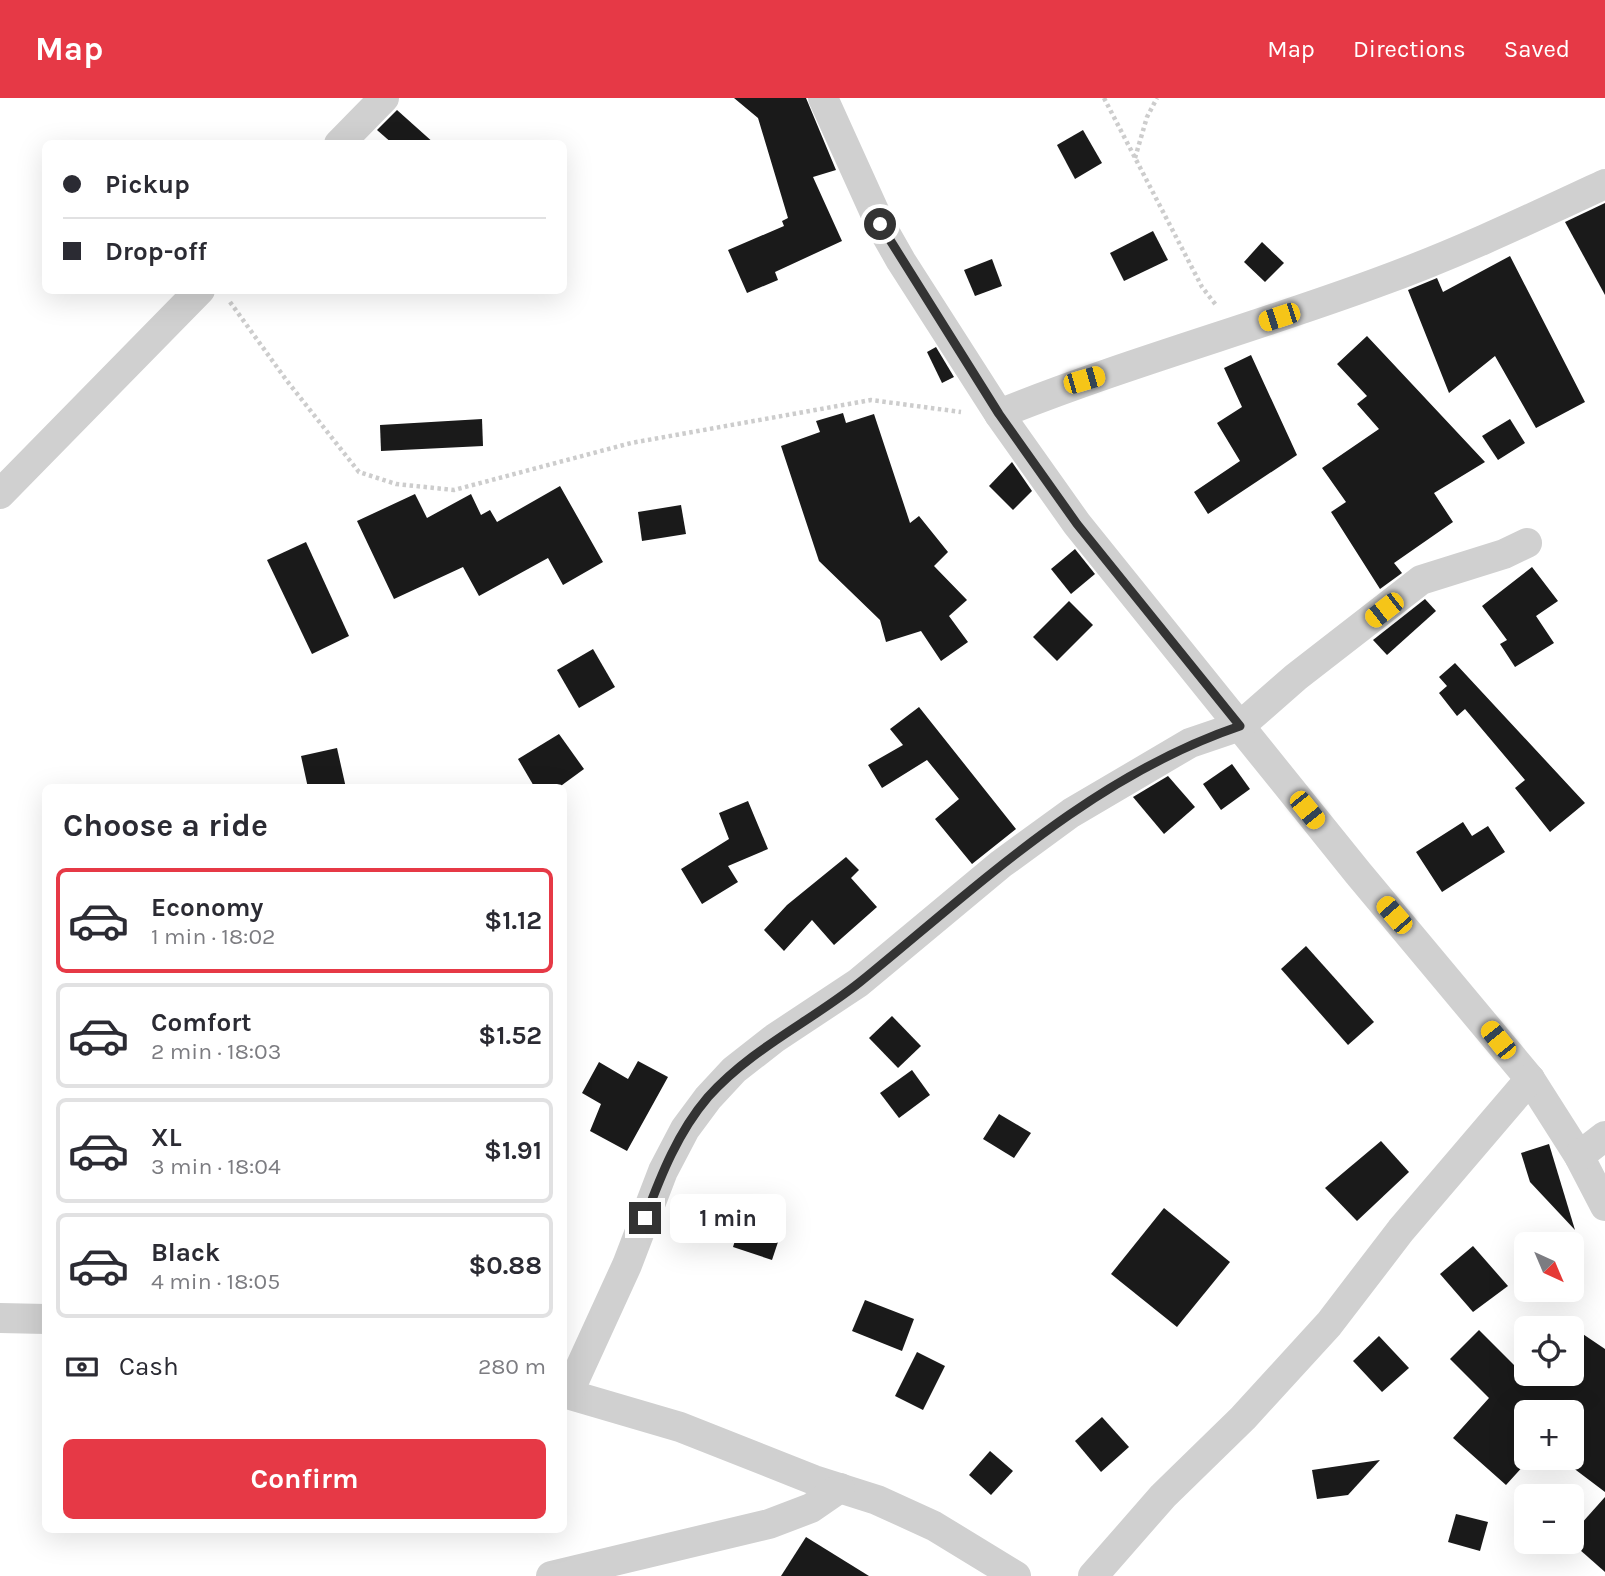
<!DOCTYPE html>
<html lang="en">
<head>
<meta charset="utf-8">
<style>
  :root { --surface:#fff; --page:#f2f2f3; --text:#2b2b33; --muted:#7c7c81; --line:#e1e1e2; --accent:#e63946 }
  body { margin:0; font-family:Karla,sans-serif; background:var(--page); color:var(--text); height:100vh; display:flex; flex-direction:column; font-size:26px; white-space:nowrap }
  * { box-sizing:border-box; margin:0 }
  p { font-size:23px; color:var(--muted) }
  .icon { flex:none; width:38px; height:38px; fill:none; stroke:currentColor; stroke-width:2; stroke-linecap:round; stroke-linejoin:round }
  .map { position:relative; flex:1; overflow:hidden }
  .panel { position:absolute; left:42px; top:686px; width:525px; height:749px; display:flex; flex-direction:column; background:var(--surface); border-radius:10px; box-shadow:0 7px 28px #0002 }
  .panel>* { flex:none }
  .top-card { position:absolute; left:42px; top:42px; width:525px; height:154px; border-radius:10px; box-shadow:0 7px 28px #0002; display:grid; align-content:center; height:154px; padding:0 21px; background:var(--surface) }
  .needle { width:46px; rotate:136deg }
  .buttons { position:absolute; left:1514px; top:1134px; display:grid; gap:14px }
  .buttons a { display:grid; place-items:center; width:70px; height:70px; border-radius:10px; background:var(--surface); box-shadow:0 7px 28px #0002; font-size:35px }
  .end { position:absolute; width:32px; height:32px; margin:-16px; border:9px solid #333; background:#fff; box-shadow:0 0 0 4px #fff }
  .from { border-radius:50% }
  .bubble { position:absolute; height:49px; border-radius:10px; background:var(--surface); box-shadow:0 7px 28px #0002; font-size:23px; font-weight:700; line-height:49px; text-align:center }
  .car { position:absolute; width:21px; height:42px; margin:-21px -10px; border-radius:9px; box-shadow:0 0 5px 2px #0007; background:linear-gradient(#f5c518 24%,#345 0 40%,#f5c518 0 76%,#345 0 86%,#f5c518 0) }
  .top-card b { display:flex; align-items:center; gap:24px; height:66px; font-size:26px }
  .top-card b+b { border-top:2px solid var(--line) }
  .top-card i { width:18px; height:18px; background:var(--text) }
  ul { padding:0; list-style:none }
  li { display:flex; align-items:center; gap:21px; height:105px; margin:0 14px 10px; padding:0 7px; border:4px solid var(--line); border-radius:10px }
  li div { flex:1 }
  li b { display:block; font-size:26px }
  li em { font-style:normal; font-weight:700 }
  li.selected { border-color:var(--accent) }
  li>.icon { width:63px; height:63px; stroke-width:1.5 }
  h2 { padding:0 21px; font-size:32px; line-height:84px }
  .pay { display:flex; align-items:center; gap:18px; height:77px; padding:0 21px; font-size:26px }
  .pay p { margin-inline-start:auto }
  .action { display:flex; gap:14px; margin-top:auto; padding:14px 21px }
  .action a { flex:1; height:80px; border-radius:10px; background:var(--accent); color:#fff; font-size:28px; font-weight:700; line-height:80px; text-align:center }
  header { display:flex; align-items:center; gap:42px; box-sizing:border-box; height:98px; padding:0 35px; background:var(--accent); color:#fff }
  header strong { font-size:33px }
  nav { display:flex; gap:38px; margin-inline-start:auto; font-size:24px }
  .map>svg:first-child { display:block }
</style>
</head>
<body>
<header>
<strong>Map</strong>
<nav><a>Map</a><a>Directions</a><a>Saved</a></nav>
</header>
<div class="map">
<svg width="1605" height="1478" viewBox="0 0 1605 1478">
  <rect width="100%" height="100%" fill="#fff"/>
  <g fill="#1a1a1a">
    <polygon points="734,0 806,0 836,72 813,79 842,143 775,174 778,182 747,195 728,152 784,128 782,123 788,120 758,20"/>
    <polygon points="397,12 435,46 393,46 377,32"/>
    <polygon points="1083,32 1102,65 1075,81 1057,47"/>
    <polygon points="1605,105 1605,197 1565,124"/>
    <polygon points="1153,133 1168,162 1124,183 1110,155"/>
    <polygon points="1262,144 1284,165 1265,184 1244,164"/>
    <polygon points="1510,158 1585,304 1536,330 1495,258 1449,295 1408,192 1437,180 1443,194"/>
    <polygon points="992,161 1002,188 975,198 964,172"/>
    <polygon points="1367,238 1485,364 1434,395 1453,424 1394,465 1402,475 1380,491 1331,414 1346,404 1322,370 1379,331 1357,306 1367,298 1337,266"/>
    <polygon points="936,249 954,279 942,285 927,254"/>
    <polygon points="1251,257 1297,357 1208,416 1194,394 1240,363 1217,325 1242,309 1224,270"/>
    <polygon points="843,315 846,325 874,316 910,425 919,418 948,454 934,468 967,502 949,518 968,544 941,563 921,533 886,544 880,522 819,463 781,348 820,334 816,323"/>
    <polygon points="482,321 483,348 381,353 380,327"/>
    <polygon points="1510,321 1525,345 1498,362 1482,338"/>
    <polygon points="1012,364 1032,393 1013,412 989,388"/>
    <polygon points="560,388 603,464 563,487 548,460 479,498 463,469 394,501 357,423 415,396 427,420 471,396 481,417 490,412 497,424"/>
    <polygon points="681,407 686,436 642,443 638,414"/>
    <polygon points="306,444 349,538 312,556 267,462"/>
    <polygon points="1075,451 1095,476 1071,496 1051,471"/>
    <polygon points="1532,469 1558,503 1536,518 1554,545 1515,569 1500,546 1507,542 1482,508"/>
    <polygon points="1425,501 1436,513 1387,557 1373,542"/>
    <polygon points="1069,503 1093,527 1057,563 1033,539"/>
    <polygon points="593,551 615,589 579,610 557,572"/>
    <polygon points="1455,565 1585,705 1550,734 1515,690 1525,682 1465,611 1457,618 1439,595 1447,588 1439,579"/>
    <polygon points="919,609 1016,731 972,766 935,721 959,701 927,662 882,690 868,667 903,647 890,631"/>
    <polygon points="559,636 584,671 558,690 535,690 518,661"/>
    <polygon points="337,650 346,690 308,690 301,658"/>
    <polygon points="1232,666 1250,691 1221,712 1203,686"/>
    <polygon points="1168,678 1195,709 1164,736 1133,699"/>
    <polygon points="748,703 768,751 728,768 738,784 702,806 681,771 729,741 719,715"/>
    <polygon points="1463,724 1472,738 1488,728 1505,754 1442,794 1416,754"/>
    <polygon points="846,759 859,772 851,780 877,809 834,847 812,822 784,853 764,832 787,807"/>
    <polygon points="1306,848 1374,924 1348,947 1281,871"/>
    <polygon points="892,918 921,948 898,970 869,940"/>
    <polygon points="638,963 668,979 627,1053 590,1033 601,1006 582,995 599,964 628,981"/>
    <polygon points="912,972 930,997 899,1020 880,995"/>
    <polygon points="999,1016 1031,1035 1014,1060 983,1041"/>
    <polygon points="1381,1043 1409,1074 1357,1123 1325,1090"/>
    <polygon points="1549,1046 1575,1132 1530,1084 1521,1055"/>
    <polygon points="1164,1110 1230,1164 1177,1229 1111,1176"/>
    <polygon points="744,1113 784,1126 772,1162 733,1149"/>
    <polygon points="1473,1148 1508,1188 1473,1214 1440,1176"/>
    <polygon points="865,1202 914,1221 902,1253 852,1233"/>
    <polygon points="1565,1224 1605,1251 1605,1394 1560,1360 1572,1360 1572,1314 1526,1314 1526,1365 1506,1387 1453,1340 1489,1300 1450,1261 1479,1232 1527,1280 1530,1276 1572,1276 1572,1230 1561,1230"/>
    <polygon points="1379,1238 1409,1270 1382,1294 1353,1263"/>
    <polygon points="917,1254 945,1268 923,1312 895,1298"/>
    <polygon points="1102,1319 1129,1349 1101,1374 1075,1343"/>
    <polygon points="990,1353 1013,1373 991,1397 969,1377"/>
    <polygon points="1380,1362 1348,1397 1317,1401 1312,1372"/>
    <polygon points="1605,1399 1605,1474 1571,1444 1572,1436"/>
    <polygon points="1456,1416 1488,1424 1480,1453 1448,1444"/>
    <polygon points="806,1439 869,1478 781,1478"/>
  </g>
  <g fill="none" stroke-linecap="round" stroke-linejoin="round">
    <g stroke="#cdcdcd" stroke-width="4.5" stroke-dasharray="3.5 3.5" stroke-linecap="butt">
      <polyline points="1104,0 1202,189 1216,207"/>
      <polyline points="1135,60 1147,19 1157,0"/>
      <polyline points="230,204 287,283 359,374 396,386 454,392 631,345 871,302 961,314"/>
    </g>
    <g stroke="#d0d0d0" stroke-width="30">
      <polyline points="823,0 880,126 901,163 999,316 1077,426 1358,775 1530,981 1579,1058 1605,1108"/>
      <polyline points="339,46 384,0"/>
      <path d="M999,316c124,-50 252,-85 377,-131 78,-28 154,-64 229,-99"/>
      <polyline points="0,396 200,192"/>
      <polyline points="1579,1058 1605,1038"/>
      <polyline points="0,1220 46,1221"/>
      <polyline points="564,1295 680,1329 814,1382 877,1402 934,1428 1016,1478"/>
      <polyline points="568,1296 627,1167 663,1073 685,1031 708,1000 734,972 775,940 858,885 1001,766 1071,715 1190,645 1240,628 1296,579 1421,482 1504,456 1527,445"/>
      <polyline points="551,1478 769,1426 811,1410 840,1390"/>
      <polyline points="1093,1478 1163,1398 1243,1320 1329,1226 1401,1132 1530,981"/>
    </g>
  </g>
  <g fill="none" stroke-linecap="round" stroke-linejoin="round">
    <path stroke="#333" stroke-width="9" d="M645,1120c16,-43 33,-86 63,-121 44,-49 102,-75 152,-115 119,-97 232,-206 380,-256l-163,-202 -78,-110 -119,-190"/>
  </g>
</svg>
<div class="buttons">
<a><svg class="needle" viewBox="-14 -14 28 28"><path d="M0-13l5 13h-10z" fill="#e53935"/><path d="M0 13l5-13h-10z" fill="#7c7c81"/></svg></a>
<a><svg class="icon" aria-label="locate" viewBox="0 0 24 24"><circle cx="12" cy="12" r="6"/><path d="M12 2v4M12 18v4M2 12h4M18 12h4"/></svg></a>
<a>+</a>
<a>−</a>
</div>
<i class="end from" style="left:880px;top:126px"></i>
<i class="end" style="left:645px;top:1120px"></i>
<div class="bubble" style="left:670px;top:1096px;width:116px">1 min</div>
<i class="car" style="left:1279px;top:219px;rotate:252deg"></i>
<i class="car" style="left:1084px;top:282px;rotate:74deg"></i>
<i class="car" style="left:1384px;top:512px;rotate:232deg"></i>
<i class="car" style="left:1307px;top:712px;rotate:141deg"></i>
<i class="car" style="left:1394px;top:817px;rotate:319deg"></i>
<i class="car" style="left:1498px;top:942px;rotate:321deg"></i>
<div class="top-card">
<b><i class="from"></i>Pickup</b>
<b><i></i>Drop-off</b>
</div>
<section class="panel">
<h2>Choose a ride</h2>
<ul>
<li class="selected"><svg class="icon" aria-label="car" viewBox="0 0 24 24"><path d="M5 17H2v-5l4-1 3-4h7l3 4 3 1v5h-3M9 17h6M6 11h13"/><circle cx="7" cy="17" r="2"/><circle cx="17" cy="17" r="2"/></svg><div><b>Economy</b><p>1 min · 18:02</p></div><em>$1.12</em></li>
<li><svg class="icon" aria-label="car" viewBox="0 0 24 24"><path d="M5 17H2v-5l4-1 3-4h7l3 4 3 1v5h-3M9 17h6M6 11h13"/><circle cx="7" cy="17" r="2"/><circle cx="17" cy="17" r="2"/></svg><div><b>Comfort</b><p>2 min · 18:03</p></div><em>$1.52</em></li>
<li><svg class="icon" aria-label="car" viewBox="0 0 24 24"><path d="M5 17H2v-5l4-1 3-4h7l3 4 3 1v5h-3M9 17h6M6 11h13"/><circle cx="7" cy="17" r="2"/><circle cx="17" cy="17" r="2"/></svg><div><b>XL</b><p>3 min · 18:04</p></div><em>$1.91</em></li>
<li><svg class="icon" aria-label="car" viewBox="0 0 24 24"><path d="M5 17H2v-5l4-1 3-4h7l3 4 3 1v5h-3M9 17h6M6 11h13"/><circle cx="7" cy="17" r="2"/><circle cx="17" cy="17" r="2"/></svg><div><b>Black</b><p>4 min · 18:05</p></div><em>$0.88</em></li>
</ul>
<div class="pay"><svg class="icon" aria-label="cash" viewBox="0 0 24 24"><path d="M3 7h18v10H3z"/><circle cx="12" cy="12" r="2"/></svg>Cash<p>280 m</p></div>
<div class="action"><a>Confirm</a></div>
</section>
</div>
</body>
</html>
